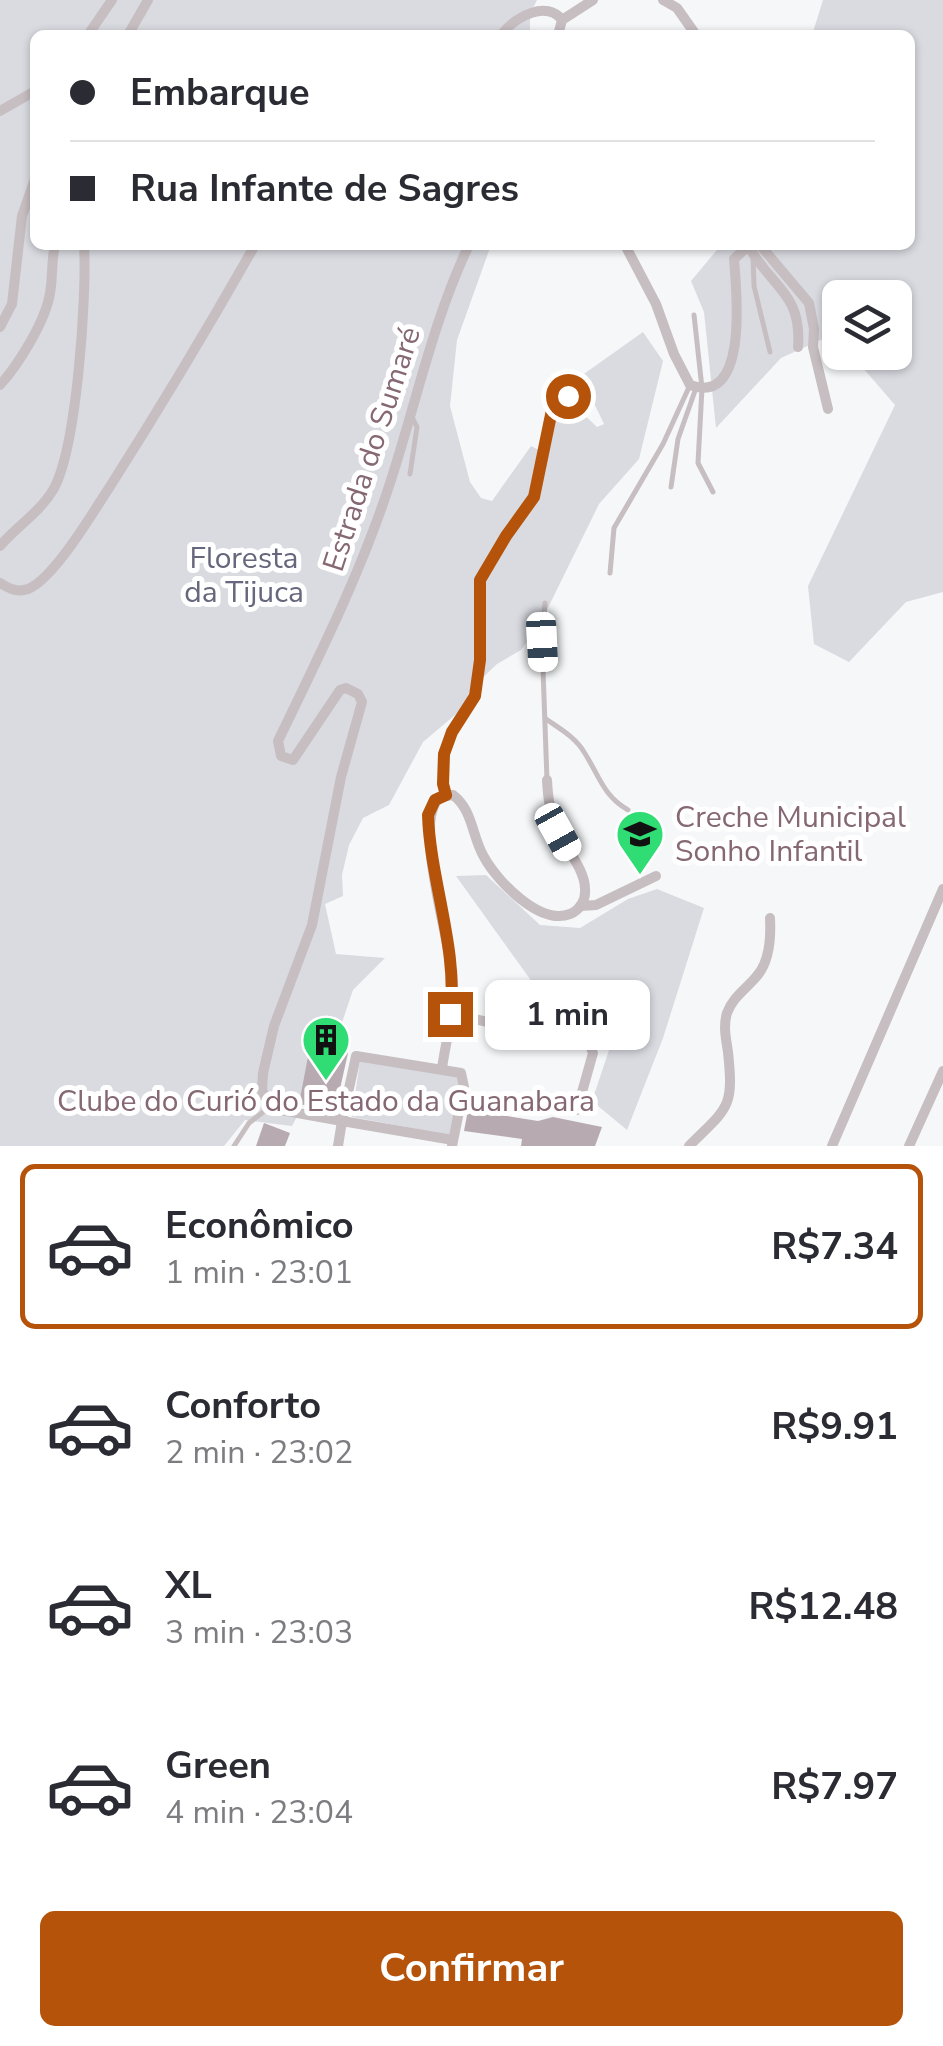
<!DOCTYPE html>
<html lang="pt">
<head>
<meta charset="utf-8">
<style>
  :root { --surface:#fff; --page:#f7f7f7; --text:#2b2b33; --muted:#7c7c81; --line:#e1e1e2; --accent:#b45309 }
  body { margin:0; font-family:"Nunito Sans",sans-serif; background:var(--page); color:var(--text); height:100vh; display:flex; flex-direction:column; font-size:38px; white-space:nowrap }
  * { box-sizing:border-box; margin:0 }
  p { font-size:32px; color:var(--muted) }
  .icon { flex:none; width:55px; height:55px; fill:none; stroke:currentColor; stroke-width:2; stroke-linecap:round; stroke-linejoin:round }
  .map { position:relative; height:1146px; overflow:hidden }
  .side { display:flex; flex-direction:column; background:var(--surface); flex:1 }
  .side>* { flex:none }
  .top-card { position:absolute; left:30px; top:30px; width:885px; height:220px; border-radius:15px; box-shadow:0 2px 8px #0004; display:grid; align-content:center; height:220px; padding:0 40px; background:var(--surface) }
  .buttons { position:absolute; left:822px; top:280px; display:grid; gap:20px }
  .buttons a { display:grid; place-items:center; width:90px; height:90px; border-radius:15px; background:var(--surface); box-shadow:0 2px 8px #0004; font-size:50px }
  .end { position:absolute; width:45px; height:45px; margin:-22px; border:12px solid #b45309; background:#fff; box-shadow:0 0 0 5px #fff }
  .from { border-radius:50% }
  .bubble { position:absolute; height:70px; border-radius:15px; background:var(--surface); box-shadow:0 2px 8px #0004; font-size:32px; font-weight:700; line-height:70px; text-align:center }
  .car { position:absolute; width:30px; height:60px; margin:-30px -15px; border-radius:12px; box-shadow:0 0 8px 2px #0007; background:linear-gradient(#fff 24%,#345 0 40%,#fff 0 76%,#345 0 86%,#fff 0) }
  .top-card b { display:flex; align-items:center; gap:35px; height:95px; font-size:38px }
  .top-card b+b { border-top:2px solid var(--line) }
  .top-card i { width:25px; height:25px; background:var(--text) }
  ul { padding:18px 0 0; list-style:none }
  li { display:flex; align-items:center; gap:30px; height:165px; margin:0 20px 15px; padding:0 20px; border:5px solid transparent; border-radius:15px }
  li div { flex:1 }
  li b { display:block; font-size:38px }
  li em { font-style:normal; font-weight:700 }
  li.active { border-color:var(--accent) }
  li>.icon { width:90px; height:90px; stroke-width:1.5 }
  .button { display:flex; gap:20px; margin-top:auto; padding:20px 40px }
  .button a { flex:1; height:115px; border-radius:15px; background:var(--accent); color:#fff; font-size:40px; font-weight:700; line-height:115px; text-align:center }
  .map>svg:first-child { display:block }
</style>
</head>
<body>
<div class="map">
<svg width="943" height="1146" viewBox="0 0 943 1146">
  <rect width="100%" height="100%" fill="#f5f7f8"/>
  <g fill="#d9dbe1">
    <polygon points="0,0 537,0 530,14 530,35 35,35 35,245 491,245 457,340 450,406 470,482 481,498 492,501 531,446 543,452 554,409 574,405 597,427 604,424 581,376 643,332 663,361 639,459 599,504 541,622 521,650 497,664 477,683 468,704 423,742 389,805 363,818 349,845 342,875 343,896 325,904 336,954 385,958 353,990 334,1046 292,1126 245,1120 224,1146 0,1146"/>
    <polygon points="823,0 943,0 943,592 906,602 849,662 814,644 808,586 895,405 850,353 895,352 895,298 840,298 840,341 834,334 781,358 716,428 704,312 691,281 721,245 910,245 910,35 812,35"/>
    <polygon points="486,875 540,925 580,928 628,899 657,889 704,908 663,1038 627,1130 592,1101 612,1041 602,1015 556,1022 533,1005 530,979 456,876"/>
    <polygon points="360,1060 461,1075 450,1135 352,1117"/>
  </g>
  <g fill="#b7aab0">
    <polygon points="310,1046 348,1053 335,1111 299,1104"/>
    <polygon points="468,1110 538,1121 553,1117 602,1127 595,1146 521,1146 522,1139 464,1131"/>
    <polygon points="264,1123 290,1133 285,1146 256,1146"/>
  </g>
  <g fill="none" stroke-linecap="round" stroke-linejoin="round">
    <g stroke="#c7bec1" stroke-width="5">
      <polyline points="753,258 754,286 770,352"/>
      <polyline points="694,315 702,388 698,463 713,492"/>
      <polyline points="410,474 417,427 413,419"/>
      <polyline points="671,487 678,439 696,388"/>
      <polyline points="610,573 614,528 663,444 690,385"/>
      <polyline points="545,603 542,642 547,780"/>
      <path d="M546,719c14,10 29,18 38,33 15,23 19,44 44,58"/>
      <polyline points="234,1146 249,1123 271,1106"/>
    </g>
    <g stroke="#c7bec1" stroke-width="10">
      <polyline points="663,0 677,8 696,35"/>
      <polyline points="562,20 593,0"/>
      <polyline points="88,35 112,0"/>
      <polyline points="128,35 148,0"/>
      <path d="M501,35c15,-19 46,-35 61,-15l-4,15"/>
      <polyline points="0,111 35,91"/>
      <path d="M625,245l31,59 18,50 16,31c60,22 46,-98 44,-126l14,-13"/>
      <path d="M748,245c23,43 54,47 50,102"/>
      <polyline points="760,245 809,303 814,329 813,347 828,409"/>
      <polyline points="0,327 12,304 22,216 35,179"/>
      <path d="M0,385c19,-21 46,-65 50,-92 3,-16 1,-31 5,-48"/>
      <path d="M0,546c16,-19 40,-34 53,-56 24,-41 34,-196 31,-245"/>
      <path d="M0,583c8,5 17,10 28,6 26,-10 65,-77 81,-101 51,-80 99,-160 146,-243"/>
      <polyline points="446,795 443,784 444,754 451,731 475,696 480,660 481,580 505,536 534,497 552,410 562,405 573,381"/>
      <polyline points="580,906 596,905 656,876"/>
      <polyline points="450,1014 589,1043 593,1053 577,1110"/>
      <path d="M442,1068c4,-27 12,-57 11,-84 -1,-40 -42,-160 -13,-187l13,-2c20,15 19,42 31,62 13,24 56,69 86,57 10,-4 16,-14 15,-25 0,-19 -18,-39 -26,-56 -9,-18 -11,-34 -12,-53"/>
      <path d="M338,1146l4,-25 -61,-11 -12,-8 -7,-11 1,-18 11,-47 38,-101 29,-148 21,-75 -4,-8 -12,-6 -6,2 -47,70 -12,-4 -3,-15c41,-85 83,-168 112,-258 26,-79 43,-163 79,-238"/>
      <polyline points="452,1146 464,1087 461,1073 356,1056 342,1121 453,1140"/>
      <path d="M689,1146c39,-39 45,-37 39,-94 -2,-13 -5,-26 -1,-39 6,-16 18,-23 29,-36 14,-15 15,-40 14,-59"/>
      <polyline points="832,1146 943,889"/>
      <polyline points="909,1146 943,1071"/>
    </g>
  </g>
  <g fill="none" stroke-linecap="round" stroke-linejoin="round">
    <path stroke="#b45309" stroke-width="12" d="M450,1014c9,-62 -20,-134 -22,-199l7,-15 11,-5 -3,-11 1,-30 8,-22 23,-36 5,-36v-80l26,-44 28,-39 18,-87 10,-5 6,-9"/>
  </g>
  <defs>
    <g id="school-pin" transform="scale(2.5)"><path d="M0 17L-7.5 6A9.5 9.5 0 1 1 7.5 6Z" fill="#2fdd74" stroke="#fff"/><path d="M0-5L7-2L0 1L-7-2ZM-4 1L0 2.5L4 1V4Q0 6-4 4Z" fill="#111"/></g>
    <g id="building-pin" transform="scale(2.5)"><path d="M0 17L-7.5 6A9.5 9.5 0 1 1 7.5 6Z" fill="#2fdd74" stroke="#fff"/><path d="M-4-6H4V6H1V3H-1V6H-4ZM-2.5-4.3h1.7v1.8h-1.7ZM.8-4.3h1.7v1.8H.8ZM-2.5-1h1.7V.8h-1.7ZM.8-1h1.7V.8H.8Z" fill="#111"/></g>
  </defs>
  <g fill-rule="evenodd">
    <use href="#school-pin" x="640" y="834"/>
    <use href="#building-pin" x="326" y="1040"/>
  </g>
  <g text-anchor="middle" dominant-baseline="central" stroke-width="10" stroke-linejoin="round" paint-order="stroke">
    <g font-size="30" fill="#856873" stroke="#fff">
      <text transform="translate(372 449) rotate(-72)">Estrada do Sumaré</text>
    </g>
    <g font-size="30" fill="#66677c" stroke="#fff">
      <text x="244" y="558">Floresta<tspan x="244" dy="34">da Tijuca</tspan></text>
    </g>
    <g font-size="30" fill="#856873" stroke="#fff" text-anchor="start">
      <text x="675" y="817">Creche Municipal<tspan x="675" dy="34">Sonho Infantil</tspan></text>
      <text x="326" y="1101" text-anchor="middle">Clube do Curió do Estado da Guanabara</text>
    </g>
  </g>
</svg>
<div class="buttons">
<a><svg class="icon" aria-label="layers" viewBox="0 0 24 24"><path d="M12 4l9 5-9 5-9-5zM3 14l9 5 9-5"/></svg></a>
</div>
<i class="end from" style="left:568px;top:396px"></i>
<i class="end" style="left:450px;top:1014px"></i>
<div class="bubble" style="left:485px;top:980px;width:165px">1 min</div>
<i class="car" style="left:542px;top:642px;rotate:177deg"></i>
<i class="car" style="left:558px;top:832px;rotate:151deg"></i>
<div class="top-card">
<b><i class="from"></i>Embarque</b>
<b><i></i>Rua Infante de Sagres</b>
</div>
</div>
<section class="side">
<ul>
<li class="active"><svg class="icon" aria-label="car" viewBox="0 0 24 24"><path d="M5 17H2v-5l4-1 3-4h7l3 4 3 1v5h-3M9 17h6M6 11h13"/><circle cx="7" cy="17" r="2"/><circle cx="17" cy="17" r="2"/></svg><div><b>Econômico</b><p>1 min · 23:01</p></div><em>R$7.34</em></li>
<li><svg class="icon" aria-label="car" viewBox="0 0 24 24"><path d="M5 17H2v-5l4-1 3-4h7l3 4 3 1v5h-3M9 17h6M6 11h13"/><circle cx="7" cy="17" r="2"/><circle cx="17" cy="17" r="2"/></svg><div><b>Conforto</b><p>2 min · 23:02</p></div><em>R$9.91</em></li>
<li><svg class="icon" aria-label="car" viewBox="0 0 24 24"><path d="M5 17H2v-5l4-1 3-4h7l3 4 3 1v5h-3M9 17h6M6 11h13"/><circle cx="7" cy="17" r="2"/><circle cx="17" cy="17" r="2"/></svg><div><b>XL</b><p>3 min · 23:03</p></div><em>R$12.48</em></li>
<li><svg class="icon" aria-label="car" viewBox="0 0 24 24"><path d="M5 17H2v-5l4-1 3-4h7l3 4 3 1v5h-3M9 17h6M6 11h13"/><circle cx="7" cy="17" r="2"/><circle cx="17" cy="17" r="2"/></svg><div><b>Green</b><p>4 min · 23:04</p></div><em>R$7.97</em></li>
</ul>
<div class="button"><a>Confirmar</a></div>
</section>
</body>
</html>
